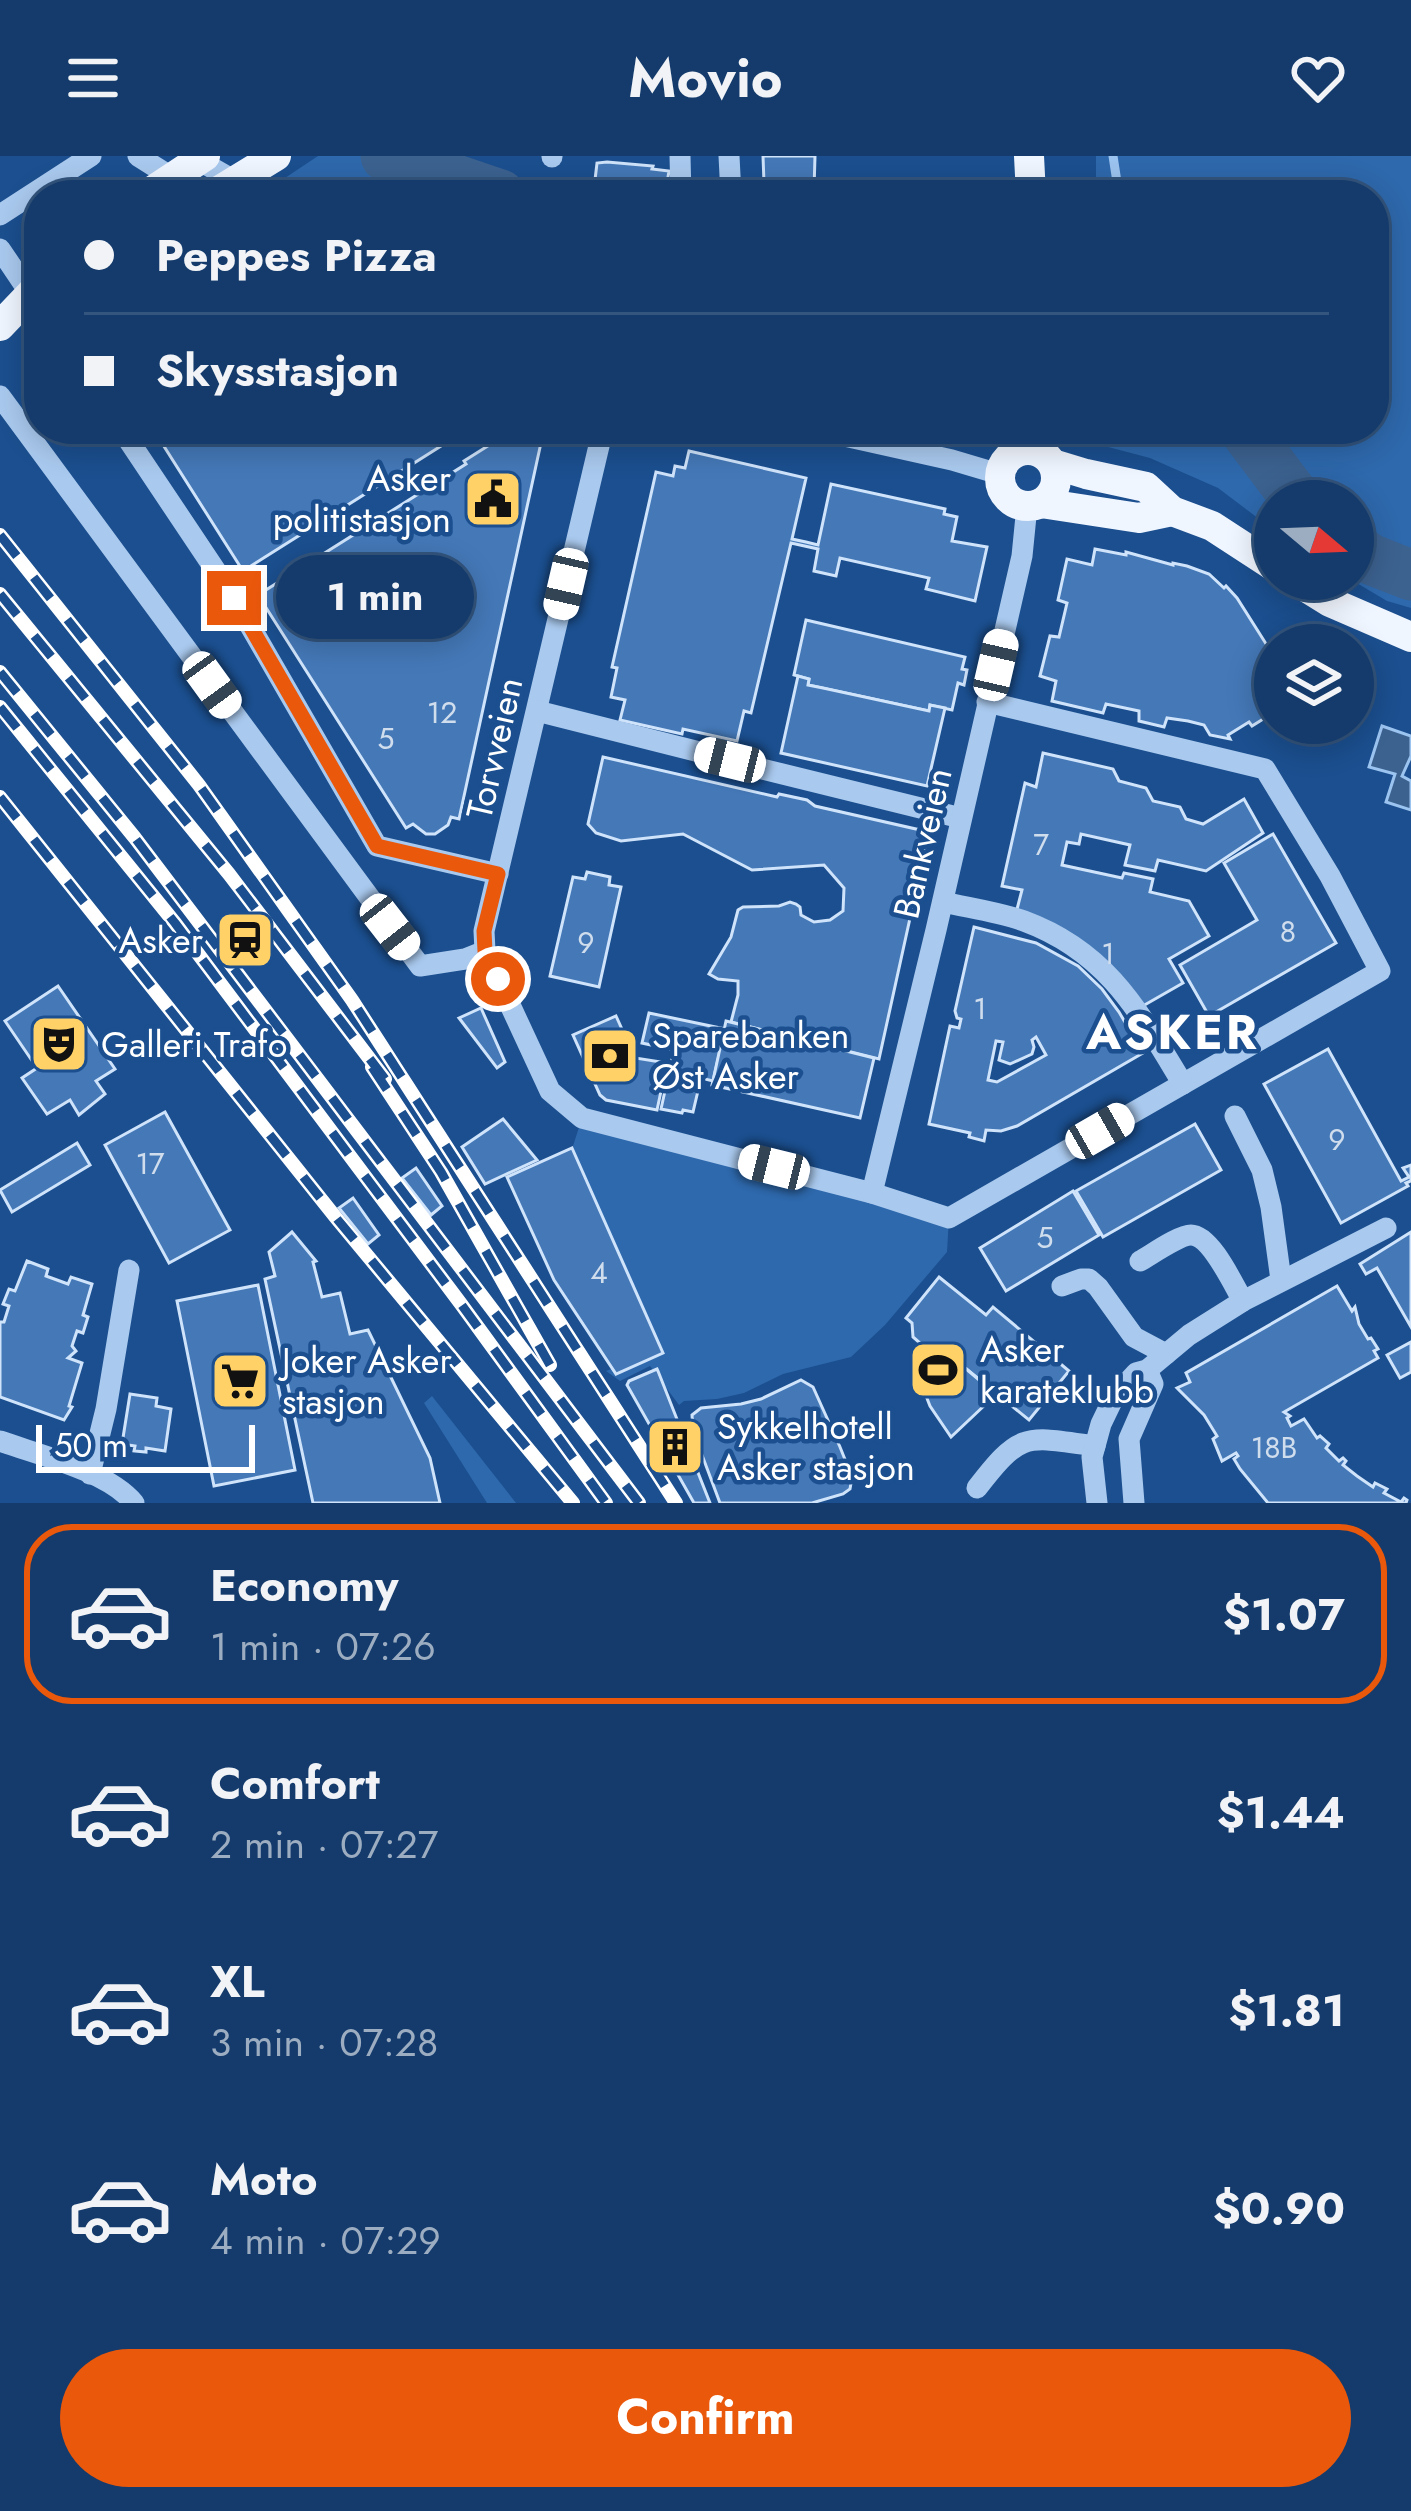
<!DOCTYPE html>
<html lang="en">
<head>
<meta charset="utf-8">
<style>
  :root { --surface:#143b6b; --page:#214673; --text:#f1f3f6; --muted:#9dadc1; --line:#33557e; --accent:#ea580c }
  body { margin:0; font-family:Jost,sans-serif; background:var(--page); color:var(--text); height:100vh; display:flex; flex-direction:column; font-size:45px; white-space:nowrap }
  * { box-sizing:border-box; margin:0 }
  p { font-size:39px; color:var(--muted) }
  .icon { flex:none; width:66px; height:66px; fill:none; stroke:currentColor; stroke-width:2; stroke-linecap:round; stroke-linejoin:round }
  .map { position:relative; height:1347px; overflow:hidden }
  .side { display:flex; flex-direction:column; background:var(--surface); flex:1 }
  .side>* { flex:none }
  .banner { position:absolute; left:24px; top:24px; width:1365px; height:264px; border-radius:48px; box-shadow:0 6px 30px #0003,0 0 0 3px var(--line); display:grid; align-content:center; height:264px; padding:0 60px; background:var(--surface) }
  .needle { width:78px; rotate:109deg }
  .tools { position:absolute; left:1254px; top:324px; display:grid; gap:24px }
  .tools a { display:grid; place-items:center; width:120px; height:120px; border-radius:50%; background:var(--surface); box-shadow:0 6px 30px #0003,0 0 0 3px var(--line); font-size:60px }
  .scale { position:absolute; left:36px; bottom:30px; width:219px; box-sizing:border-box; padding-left:12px; border:6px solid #fff; border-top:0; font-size:33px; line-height:42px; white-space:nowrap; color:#fff; -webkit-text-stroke:9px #1b4f8f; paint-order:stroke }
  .end { position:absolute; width:54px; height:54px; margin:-27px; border:15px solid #ea580c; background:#fff; box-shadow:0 0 0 6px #fff }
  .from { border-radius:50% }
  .bubble { position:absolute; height:84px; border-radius:42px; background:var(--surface); box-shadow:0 6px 30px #0003,0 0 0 3px var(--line); font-size:39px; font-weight:700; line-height:84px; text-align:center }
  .car { position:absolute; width:36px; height:72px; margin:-36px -18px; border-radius:15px; box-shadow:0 0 9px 3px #0007; background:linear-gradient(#fff 24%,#345 0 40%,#fff 0 76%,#345 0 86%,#fff 0) }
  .banner b { display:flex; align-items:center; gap:42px; height:114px; font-size:45px }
  .banner b+b { border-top:3px solid var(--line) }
  .banner i { width:30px; height:30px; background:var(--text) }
  ul { padding:21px 0 0; list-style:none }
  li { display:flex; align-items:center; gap:36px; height:180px; margin:0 24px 18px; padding:0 36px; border:6px solid transparent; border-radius:48px }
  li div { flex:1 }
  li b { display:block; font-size:45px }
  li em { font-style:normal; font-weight:700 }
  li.active { border-color:var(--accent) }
  li>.icon { width:108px; height:108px; stroke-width:1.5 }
  .action { display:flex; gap:24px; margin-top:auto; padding:24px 60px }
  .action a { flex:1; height:138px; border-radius:72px; background:var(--accent); color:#fff; font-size:48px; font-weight:700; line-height:138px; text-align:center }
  header { display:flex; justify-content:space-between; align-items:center; height:156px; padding:0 60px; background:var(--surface); font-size:54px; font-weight:700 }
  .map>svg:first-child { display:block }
</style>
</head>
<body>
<header><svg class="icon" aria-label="menu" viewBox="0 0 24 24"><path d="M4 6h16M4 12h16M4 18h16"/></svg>Movio<svg class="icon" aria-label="heart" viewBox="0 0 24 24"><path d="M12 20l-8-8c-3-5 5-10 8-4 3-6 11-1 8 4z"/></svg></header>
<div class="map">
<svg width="1411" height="1347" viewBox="0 0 1411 1347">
  <rect width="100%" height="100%" fill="#1b4f8f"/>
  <g fill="#2e69ad">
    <polygon points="318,0 464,0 527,39 291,39 273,30"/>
    <polygon points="1096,0 1411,0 1411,452 1387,445 1350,423 1353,423 1353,345 1275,345 1275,375 1218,332 1150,302 1074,282 1088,273 1374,273 1374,39 1096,39"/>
    <polygon points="582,962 949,1062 947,1096 885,1169 851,1201 783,1218 744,1237 717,1243 684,1245 679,1249 650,1210 620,1225 606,1215 660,1194 571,996"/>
    <polygon points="432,1240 516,1347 487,1347 424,1247"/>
  </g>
  <polygon fill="#3c6290" stroke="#9cc4f0" stroke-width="3" points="1382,570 1411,580 1411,600 1402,620 1411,625 1411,654 1386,646 1395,618 1369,611"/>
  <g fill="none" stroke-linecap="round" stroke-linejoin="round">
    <polyline stroke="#9cc4f0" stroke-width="9" points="1113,0 1119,39"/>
    <g stroke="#3c6290" stroke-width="51">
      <polyline points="386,0 500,39"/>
      <polyline points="1244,273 1298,345"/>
      <polyline points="1353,391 1370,403 1411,419"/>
    </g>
  </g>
  <g fill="#4478b7" stroke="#cfe3fa" stroke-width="3" fill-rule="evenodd">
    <polygon points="763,0 815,0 814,34 795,35 794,26 764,27"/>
    <polygon points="607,6 653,10 652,13 669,15 665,39 602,39 604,25 595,24 597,7"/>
    <polygon points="153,273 468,273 243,415"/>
    <polygon points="523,273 544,273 459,663 451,661 448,669 435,678 426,678 413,668 406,672 258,439 466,308 464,305 510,276 512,279"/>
    <polygon points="689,295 806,322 792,383 806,386 818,389 831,328 945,353 944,358 957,361 952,385 987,391 975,445 926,433 929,422 840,402 836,420 814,415 818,393 791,387 751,557 744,555 737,585 683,573 682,578 620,564 625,544 611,541 617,512 612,511 656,316 673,320 675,310 685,312"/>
    <polygon points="1095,393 1126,399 1126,396 1173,409 1173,407 1187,410 1209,418 1224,432 1226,430 1237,442 1275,502 1273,504 1275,523 1266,529 1273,540 1268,560 1252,570 1249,566 1228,579 1230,583 1210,579 1204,569 1188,565 1167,562 1164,571 1139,565 1139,555 1106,548 1103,557 1052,545 1056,525 1040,520 1050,480 1059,481 1067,447 1058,444 1067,403 1092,409"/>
    <polygon points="806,464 965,501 962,513 967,514 964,529 958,527 952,554 930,549 929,555 808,529 809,523 794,519"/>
    <polygon points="798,520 809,523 808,529 823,532 929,555 930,549 945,552 927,630 781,597"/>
    <polygon points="1043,597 1113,613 1119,625 1146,632 1153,645 1180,651 1186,663 1203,668 1244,643 1263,677 1206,715 1158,704 1155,715 1125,709 1130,689 1081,678 1079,688 1067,686 1062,709 1122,722 1124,717 1153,723 1150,736 1189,745 1209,780 1169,803 1183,827 1141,851 1016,757 1022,734 1002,730 1025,627 1036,631"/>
    <polygon points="603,601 777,641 779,638 807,644 815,650 929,676 879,903 731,866 738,839 738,825 718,823 709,818 731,781 738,754 743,751 779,750 790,746 796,748 800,751 801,759 814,766 830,764 843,755 844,732 824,709 752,714 683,678 621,685 596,677 588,668"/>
    <polygon points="1273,678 1336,787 1209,860 1180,809 1257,764 1224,707"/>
    <polygon points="587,716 610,721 609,729 621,731 599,831 550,820 573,721 585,723"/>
    <path d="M974,771l62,16 42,23 24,23 17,23 24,41 -126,73 -16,5 -15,-1 -2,11 -15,-4 1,-4 -41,-9 21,-98 9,2 2,-9 -4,-1 -2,-7zM1036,881l10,18 -49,27 -9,-2 8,-39 7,1 -4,18 11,4 22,-10 2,-7 -2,-7z"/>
    <polygon points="58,830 115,913 96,925 105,938 79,959 70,944 47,958 22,922 37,912 5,865"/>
    <polygon points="481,852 505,906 497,912 459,862"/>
    <polygon points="649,857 725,873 713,925 701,922 693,956 683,954 682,957 661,953 674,894 642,887"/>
    <polygon points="616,860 635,902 667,907 657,954 606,944 600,939 573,879"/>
    <polygon points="726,865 874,902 860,962 712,929"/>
    <polygon points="1328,893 1401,1025 1409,1021 1403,1012 1411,1009 1411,1025 1406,1027 1408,1030 1341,1067 1264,928"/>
    <polygon points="165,956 230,1074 169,1107 105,989"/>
    <polygon points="503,963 537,1004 485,1028 462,991"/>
    <polygon points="1195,968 1221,1014 1103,1081 1076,1035"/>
    <polygon points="77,987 90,1009 12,1056 0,1034"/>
    <polygon points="572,992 663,1197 616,1218 554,1124 507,1021"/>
    <polygon points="416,1012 442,1050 431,1059 402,1022"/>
    <polygon points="1073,1035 1099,1079 1006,1135 980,1092"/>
    <polygon points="353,1042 379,1079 368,1088 339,1052"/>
    <polygon points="292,1076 316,1105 313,1106 322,1141 340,1137 350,1178 368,1174 430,1302 440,1347 313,1347 265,1123 275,1120 269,1096"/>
    <polygon points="1411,1076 1411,1171 1377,1112 1366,1118 1360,1108"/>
    <polygon points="27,1105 48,1113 46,1120 68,1128 71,1121 92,1128 83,1159 88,1161 83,1177 77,1175 72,1190 76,1195 68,1202 82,1207 69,1250 72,1251 64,1264 0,1241 0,1166 4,1166 9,1150 3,1148 9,1133 15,1135"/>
    <polygon points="939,1121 986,1159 993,1151 1069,1215 1029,1264 952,1201 938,1203 913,1181 912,1167 906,1162"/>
    <polygon points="258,1129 295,1314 214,1330 177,1145"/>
    <polygon points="1337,1130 1352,1155 1355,1151 1359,1168 1368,1183 1371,1182 1378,1193 1374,1195 1378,1202 1284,1256 1290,1260 1287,1262 1291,1270 1304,1263 1317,1282 1320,1280 1329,1288 1326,1292 1339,1305 1343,1302 1346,1305 1343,1309 1357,1320 1373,1331 1375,1327 1387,1333 1384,1337 1401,1346 1404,1342 1407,1344 1406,1347 1268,1347 1240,1313 1234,1303 1238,1300 1236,1297 1222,1305 1213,1283 1217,1280 1204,1259 1177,1232 1190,1226 1186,1217"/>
    <polygon points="1411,1186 1411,1216 1400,1222 1387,1199"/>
    <polygon points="952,1201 991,1234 984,1242 988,1246 951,1281 930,1250 914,1209"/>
    <polygon points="657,1213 658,1215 710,1347 694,1347 627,1229 629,1225"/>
    <polygon points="801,1224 813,1231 840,1291 852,1321 850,1333 843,1338 812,1347 720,1347 693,1275 692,1259 701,1252 741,1248 761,1243"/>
    <polygon points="130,1238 157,1242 156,1250 171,1253 165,1295 146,1292 146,1296 134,1295 135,1290 122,1288"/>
  </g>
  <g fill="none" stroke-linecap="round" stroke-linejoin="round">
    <g stroke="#a9c9ee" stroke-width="21">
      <polyline points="138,0 200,39"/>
      <polyline points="552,0 552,1"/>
      <polyline points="680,0 681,39"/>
      <polyline points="729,0 731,39"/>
      <polyline points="193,1 260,39"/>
      <polyline points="0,59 91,0"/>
      <polyline points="0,93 35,145"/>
      <polyline points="0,240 420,810 465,803 485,795"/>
      <polyline points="121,273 234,442 377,690 498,718"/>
      <polyline points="603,273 484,775 485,795 550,935 582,962 872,1037 949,1062 1380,815 1330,720 1265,613 987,546"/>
      <polyline points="813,273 952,304 999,318"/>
      <polyline points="537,555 731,604"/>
      <polyline points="754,611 961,662"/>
      <path d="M943,746c26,6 55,10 81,19 84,31 115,91 159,163"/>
      <polyline points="1235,960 1262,1014 1271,1051 1281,1124"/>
      <polyline points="872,1037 936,774 1022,400 1027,350"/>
      <path d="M1140,1105c11,-6 39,-26 51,-26 20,0 43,51 52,66"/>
      <polyline points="1062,1130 1081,1123 1089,1123 1098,1131 1134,1181 1166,1198"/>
      <path d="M0,1285c39,14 108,30 134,62"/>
      <polyline points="90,1318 106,1253 129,1114"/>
      <path d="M977,1332c44,-57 48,-52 118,-42"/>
      <polyline points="1097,1347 1092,1301 1101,1268 1114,1241 1136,1217 1147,1214 1189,1179 1243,1145 1386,1072"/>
      <polyline points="1134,1347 1129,1283 1153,1228 1147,1214"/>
    </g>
    <g stroke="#f0f6ff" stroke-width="30">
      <polyline points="1029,0 1031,39"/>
      <polyline points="146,39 205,0"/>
      <polyline points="212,39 276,0"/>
      <polyline points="0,170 39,129"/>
      <circle cx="1028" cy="322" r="28"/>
      <polyline points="1053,308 1086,318 1146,331 1172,355 1212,370 1275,411"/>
      <polyline points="1041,347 1139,362 1172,355"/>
      <polyline points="1293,423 1330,446 1411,481"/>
    </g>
    <g stroke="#fff" stroke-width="14">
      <g id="rail">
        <polyline points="0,379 199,629 352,844 676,1347"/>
        <polyline points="0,438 229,718 385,923"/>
        <polyline points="0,516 135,682 639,1347"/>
        <polyline points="0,551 175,767 461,1148 606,1347"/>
        <polyline points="0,641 337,1063 573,1347"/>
        <polyline points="372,911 441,1016 550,1209"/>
      </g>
    </g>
    <use href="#rail" stroke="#1b4f8f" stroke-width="9" stroke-dasharray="27" stroke-linecap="butt"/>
  </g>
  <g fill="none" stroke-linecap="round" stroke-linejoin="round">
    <polyline stroke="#ea580c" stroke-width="15" points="234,442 377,690 498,718 484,775 485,795 498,823"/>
  </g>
  <defs>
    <g id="civic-square" transform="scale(3)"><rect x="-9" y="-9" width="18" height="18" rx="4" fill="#ffd166" stroke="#1b4f8f"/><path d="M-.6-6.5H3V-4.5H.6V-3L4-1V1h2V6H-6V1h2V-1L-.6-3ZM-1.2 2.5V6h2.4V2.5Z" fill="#111"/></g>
    <g id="station-square" transform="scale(3)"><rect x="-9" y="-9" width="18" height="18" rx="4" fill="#ffd166" stroke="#1b4f8f"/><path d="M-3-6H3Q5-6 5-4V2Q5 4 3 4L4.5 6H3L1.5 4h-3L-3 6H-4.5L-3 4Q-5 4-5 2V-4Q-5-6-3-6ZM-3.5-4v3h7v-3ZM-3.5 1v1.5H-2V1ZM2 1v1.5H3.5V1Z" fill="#111"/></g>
    <g id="theatre-square" transform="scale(3)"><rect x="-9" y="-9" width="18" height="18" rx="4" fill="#ffd166" stroke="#1b4f8f"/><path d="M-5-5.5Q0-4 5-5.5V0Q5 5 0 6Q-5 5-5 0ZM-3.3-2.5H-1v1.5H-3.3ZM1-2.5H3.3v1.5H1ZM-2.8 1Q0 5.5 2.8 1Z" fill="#111"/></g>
    <g id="bank-square" transform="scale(3)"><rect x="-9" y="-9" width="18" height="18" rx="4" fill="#ffd166" stroke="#1b4f8f"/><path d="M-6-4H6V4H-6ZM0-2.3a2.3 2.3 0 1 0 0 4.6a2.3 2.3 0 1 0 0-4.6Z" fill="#111"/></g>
    <g id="stadium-square" transform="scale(3)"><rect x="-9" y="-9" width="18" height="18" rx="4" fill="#ffd166" stroke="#1b4f8f"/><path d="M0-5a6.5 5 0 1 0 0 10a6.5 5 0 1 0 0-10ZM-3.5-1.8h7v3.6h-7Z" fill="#111"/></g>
    <g id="supermarket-square" transform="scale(3)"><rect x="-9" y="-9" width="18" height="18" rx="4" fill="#ffd166" stroke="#1b4f8f"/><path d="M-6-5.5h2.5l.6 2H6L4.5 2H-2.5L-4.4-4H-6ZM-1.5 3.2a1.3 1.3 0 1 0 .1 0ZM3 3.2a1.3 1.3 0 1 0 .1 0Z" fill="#111"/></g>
    <g id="building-square" transform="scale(3)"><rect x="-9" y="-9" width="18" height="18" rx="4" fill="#ffd166" stroke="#1b4f8f"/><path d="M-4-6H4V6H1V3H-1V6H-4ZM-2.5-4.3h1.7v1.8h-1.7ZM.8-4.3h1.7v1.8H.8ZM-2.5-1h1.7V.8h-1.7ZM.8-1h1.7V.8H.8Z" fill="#111"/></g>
  </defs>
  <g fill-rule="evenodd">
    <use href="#civic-square" x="493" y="343"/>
    <use href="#station-square" x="245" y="784"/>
    <use href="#theatre-square" x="59" y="888"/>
    <use href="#bank-square" x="610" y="900"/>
    <use href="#stadium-square" x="938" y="1214"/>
    <use href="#supermarket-square" x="240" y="1225"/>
    <use href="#building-square" x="675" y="1291"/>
  </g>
  <g text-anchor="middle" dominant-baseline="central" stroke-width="9" stroke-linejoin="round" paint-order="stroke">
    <g font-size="30" fill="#d0dded">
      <text x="442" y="556">12</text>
      <text x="386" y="582">5</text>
      <text x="1041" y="688">7</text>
      <text x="1288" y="775">8</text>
      <text x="586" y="786">9</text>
      <text x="1108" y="797">1</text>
      <text x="980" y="852">1</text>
      <text x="1337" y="983">9</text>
      <text x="150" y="1007">17</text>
      <text x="1045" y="1081">5</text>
      <text x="599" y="1116">4</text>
      <text x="1274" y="1291">18B</text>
    </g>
    <g font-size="36" fill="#fff" stroke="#1b4f8f" text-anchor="start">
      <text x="451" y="322" text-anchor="end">Asker<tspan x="451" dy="41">politistasjon</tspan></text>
      <text x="203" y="784" text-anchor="end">Asker</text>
      <text x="652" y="879">Sparebanken<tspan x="652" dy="41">Øst Asker</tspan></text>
      <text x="101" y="888">Galleri Trafo</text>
      <text x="980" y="1193">Asker<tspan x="980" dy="41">karateklubb</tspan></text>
      <text x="282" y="1204">Joker Asker<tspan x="282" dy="41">stasjon</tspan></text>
      <text x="717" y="1270">Sykkelhotell<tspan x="717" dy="41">Asker stasjon</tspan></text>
    </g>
    <g font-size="36" fill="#fff" stroke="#1b4f8f">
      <text transform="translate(494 592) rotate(-77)">Torvveien</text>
      <text transform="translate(922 687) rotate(-77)">Bankveien</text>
    </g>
    <g font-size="48" font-weight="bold" letter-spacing="3" fill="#fff" stroke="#1b4f8f">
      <text x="1173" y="876">ASKER</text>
    </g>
  </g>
</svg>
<div class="tools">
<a><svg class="needle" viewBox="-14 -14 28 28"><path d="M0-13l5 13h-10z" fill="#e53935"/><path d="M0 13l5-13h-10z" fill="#9dadc1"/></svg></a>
<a><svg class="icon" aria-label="layers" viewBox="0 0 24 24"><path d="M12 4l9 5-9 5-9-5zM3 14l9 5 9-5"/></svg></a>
</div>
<div class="scale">50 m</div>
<i class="end from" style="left:498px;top:823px"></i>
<i class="end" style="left:234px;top:442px"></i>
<div class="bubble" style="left:276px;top:399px;width:198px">1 min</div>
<i class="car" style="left:566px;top:428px;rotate:193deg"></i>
<i class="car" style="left:996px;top:509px;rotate:13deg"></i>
<i class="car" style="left:212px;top:529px;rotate:144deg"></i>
<i class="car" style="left:730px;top:604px;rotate:284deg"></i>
<i class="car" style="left:390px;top:771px;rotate:142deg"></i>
<i class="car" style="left:1100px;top:975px;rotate:60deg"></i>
<i class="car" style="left:774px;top:1011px;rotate:284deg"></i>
<div class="banner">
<b><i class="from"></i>Peppes Pizza</b>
<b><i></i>Skysstasjon</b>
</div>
</div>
<section class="side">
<ul>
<li class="active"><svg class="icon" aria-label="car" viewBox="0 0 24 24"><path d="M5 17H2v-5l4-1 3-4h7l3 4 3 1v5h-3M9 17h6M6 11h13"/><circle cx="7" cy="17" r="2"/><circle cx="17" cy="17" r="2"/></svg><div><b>Economy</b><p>1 min · 07:26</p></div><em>$1.07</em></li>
<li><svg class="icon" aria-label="car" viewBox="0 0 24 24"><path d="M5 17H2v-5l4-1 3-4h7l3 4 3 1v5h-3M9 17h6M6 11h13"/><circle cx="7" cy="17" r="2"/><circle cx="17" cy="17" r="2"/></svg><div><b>Comfort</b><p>2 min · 07:27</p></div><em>$1.44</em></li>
<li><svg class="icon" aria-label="car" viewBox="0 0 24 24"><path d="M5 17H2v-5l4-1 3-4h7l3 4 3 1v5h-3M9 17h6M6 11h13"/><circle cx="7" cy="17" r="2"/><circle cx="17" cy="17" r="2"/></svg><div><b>XL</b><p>3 min · 07:28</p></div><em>$1.81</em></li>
<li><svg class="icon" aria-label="car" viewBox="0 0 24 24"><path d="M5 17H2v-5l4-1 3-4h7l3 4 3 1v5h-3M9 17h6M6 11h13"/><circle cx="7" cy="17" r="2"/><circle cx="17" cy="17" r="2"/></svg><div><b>Moto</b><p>4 min · 07:29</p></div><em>$0.90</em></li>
</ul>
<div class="action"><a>Confirm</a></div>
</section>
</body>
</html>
